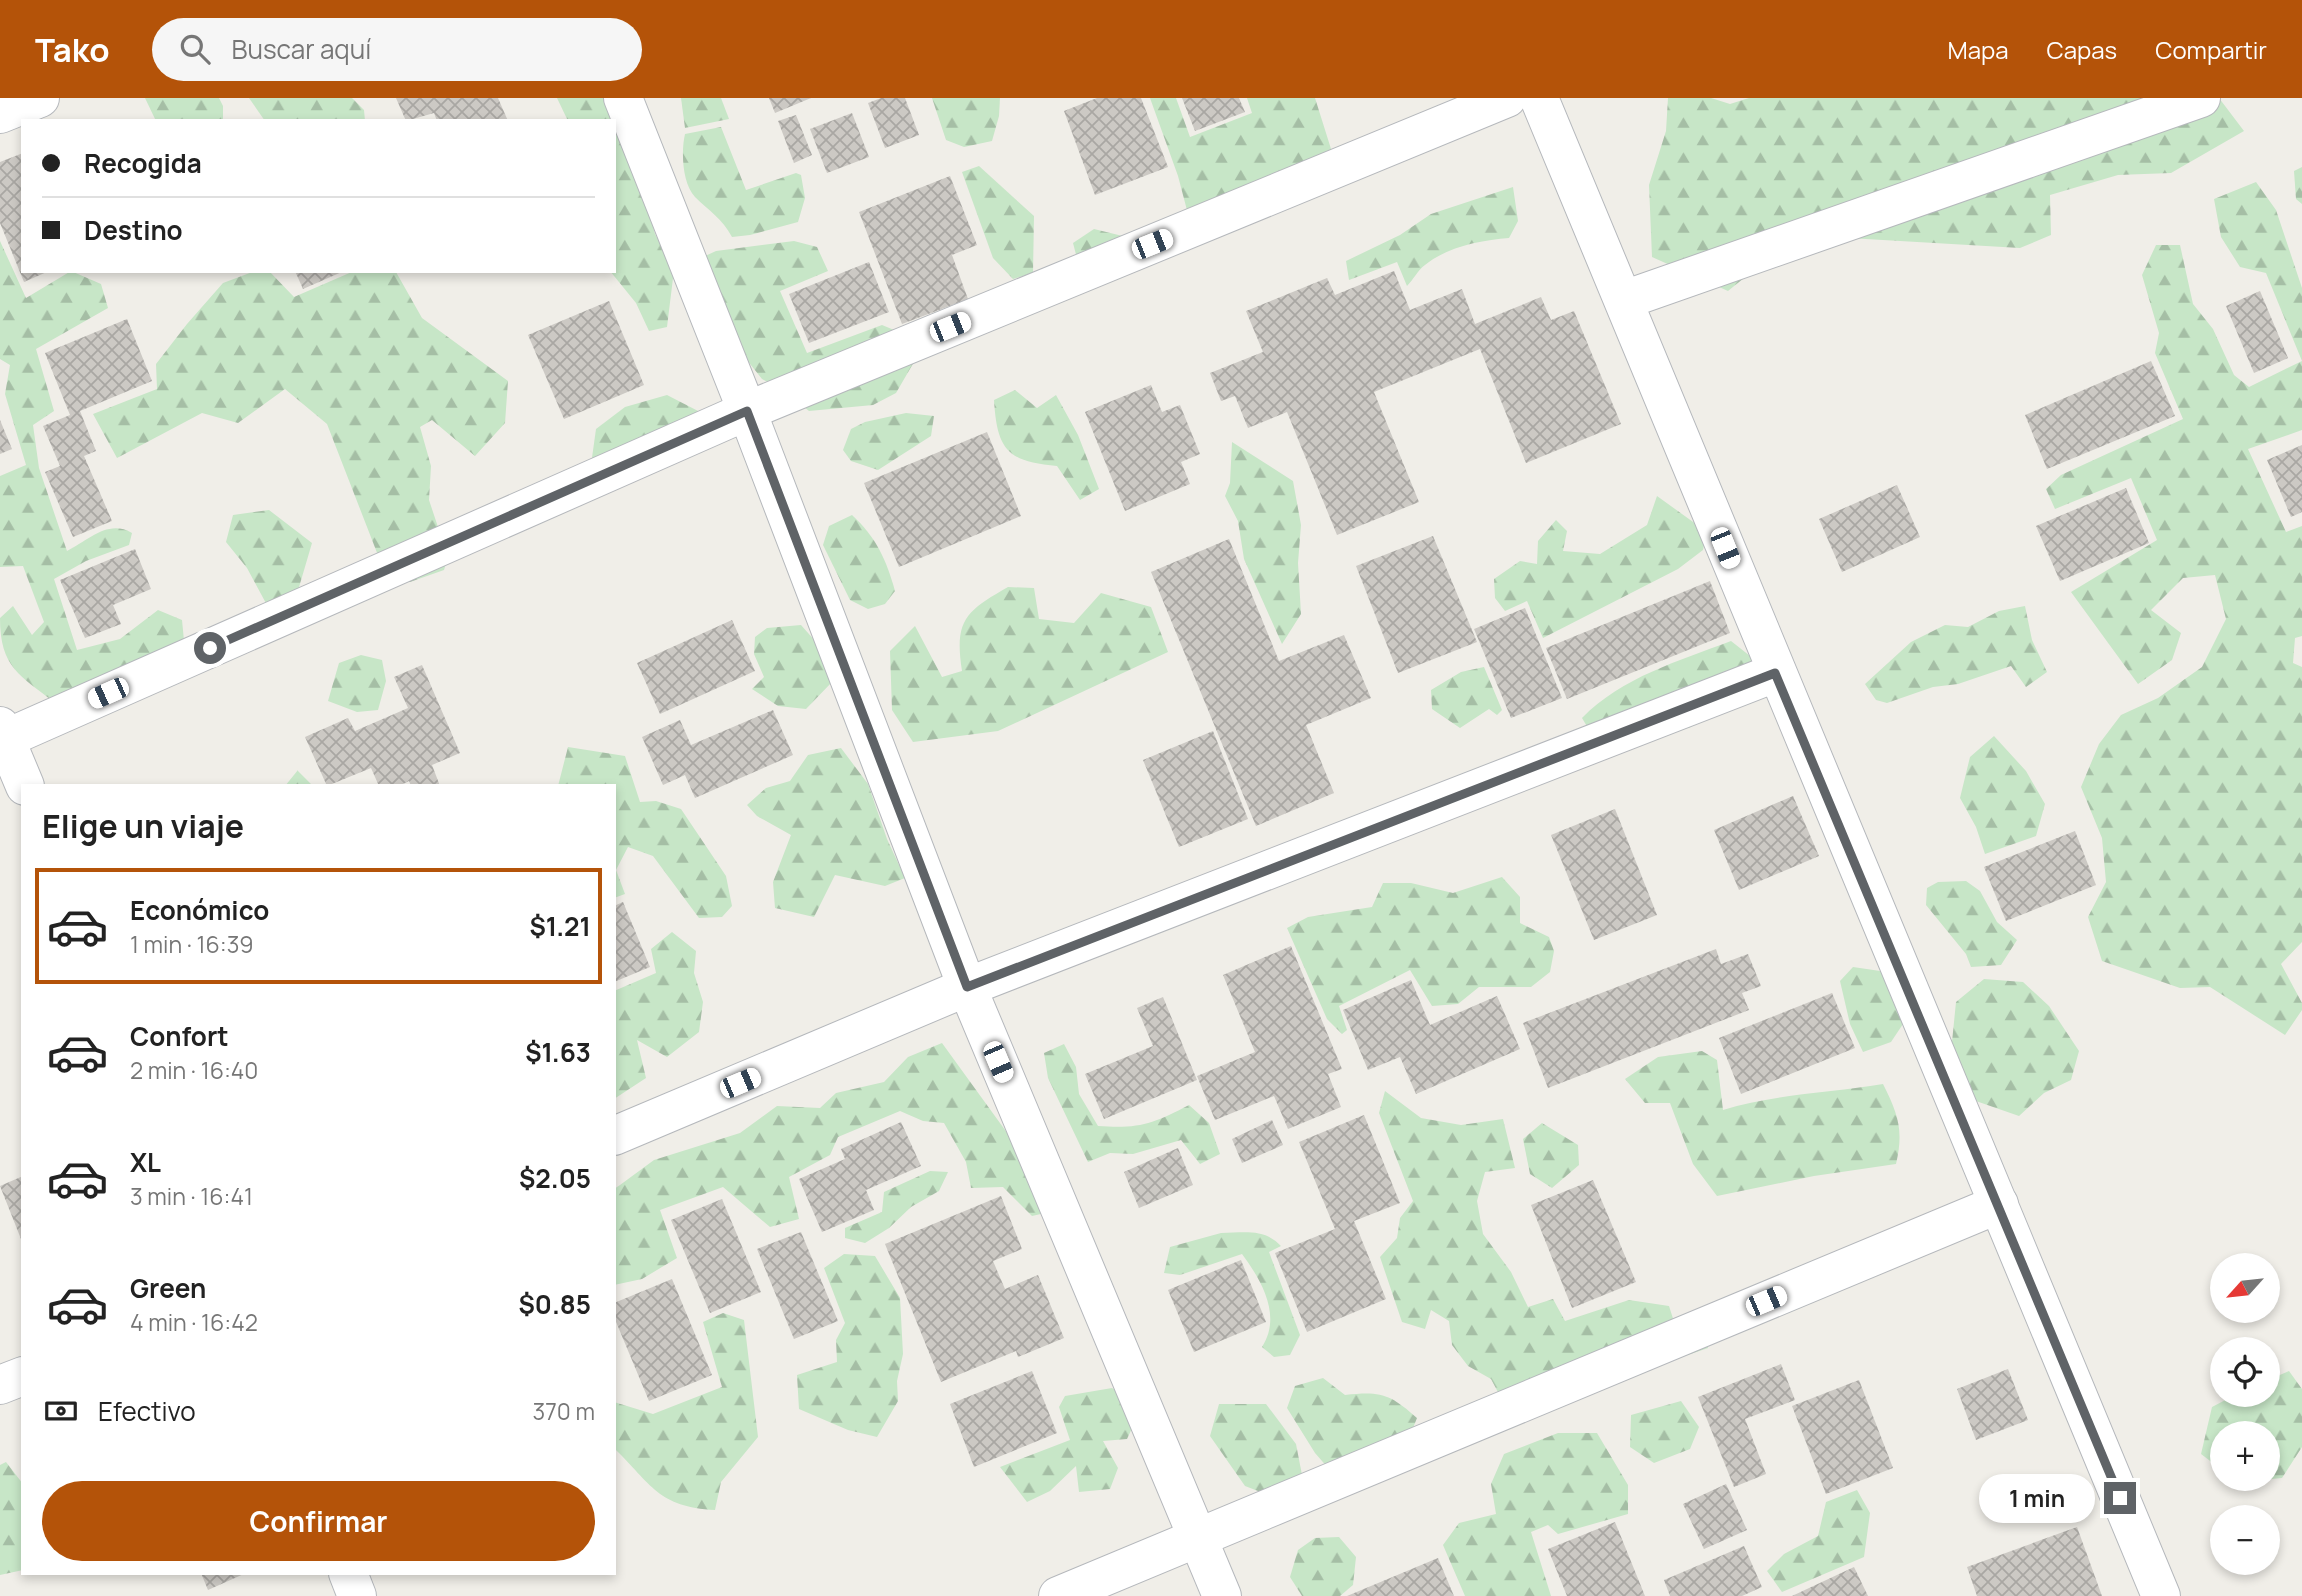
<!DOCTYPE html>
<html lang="es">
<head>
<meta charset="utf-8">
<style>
  :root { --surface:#fff; --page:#f6f6f6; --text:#222; --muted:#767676; --line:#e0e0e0; --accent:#b45309 }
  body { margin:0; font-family:Manrope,sans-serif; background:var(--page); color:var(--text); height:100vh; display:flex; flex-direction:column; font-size:26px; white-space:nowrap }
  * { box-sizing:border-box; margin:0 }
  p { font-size:23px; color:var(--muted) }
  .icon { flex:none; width:38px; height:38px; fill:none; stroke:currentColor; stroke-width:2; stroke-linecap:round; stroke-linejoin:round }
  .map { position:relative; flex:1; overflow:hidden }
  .panel { position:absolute; left:21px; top:686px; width:595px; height:791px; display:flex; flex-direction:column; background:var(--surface); border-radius:0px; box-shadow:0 4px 10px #0003 }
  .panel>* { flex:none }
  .top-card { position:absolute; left:21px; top:21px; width:595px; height:154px; border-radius:0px; box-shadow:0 4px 10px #0003; display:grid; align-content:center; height:154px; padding:0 21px; background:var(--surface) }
  .needle { width:46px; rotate:243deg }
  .buttons { position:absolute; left:2210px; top:1155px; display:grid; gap:14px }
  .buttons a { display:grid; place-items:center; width:70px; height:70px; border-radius:50%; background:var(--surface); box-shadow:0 4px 10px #0003; font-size:35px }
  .end { position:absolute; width:32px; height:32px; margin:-16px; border:9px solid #5f6367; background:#fff; box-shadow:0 0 0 4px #fff }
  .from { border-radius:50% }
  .bubble { position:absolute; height:49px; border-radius:24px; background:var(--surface); box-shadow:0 4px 10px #0003; font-size:23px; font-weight:700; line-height:49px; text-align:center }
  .car { position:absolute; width:21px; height:42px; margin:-21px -10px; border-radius:9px; box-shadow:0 0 5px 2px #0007; background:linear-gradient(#fff 24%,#345 0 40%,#fff 0 76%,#345 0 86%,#fff 0) }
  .top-card b { display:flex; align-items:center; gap:24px; height:66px; font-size:26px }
  .top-card b+b { border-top:2px solid var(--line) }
  .top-card i { width:18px; height:18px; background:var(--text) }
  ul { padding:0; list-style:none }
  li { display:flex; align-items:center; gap:21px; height:116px; margin:0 14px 10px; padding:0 7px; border:4px solid transparent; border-radius:0px }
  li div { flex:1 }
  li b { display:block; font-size:26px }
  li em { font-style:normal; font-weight:700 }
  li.current { border-color:var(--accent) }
  li>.icon { width:63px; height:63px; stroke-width:1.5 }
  h2 { padding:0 21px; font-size:32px; line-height:84px }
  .pay { display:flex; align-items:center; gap:18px; height:77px; padding:0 21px; font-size:26px }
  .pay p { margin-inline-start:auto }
  .button { display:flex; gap:14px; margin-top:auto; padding:14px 21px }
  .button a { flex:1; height:80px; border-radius:42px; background:var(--accent); color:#fff; font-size:28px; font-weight:700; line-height:80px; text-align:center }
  header { display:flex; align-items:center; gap:42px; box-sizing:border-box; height:98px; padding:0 35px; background:var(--accent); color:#fff }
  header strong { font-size:33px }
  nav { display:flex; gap:38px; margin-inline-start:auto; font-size:24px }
  .search { width:490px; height:63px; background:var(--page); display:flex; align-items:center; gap:18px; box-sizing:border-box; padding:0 24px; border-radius:38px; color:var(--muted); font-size:26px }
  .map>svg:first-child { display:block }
</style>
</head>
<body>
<header>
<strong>Tako</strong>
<div class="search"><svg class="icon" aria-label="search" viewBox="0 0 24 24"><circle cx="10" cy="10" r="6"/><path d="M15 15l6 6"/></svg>Buscar aquí</div>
<nav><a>Mapa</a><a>Capas</a><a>Compartir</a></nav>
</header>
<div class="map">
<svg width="2302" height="1498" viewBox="0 0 2302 1498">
  <defs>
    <pattern id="forest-firs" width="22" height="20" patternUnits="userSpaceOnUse" patternTransform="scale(1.75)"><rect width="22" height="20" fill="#c7e6c7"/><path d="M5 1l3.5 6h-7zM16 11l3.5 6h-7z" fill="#a5bea5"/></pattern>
    <pattern id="building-cross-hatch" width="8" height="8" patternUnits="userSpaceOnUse" patternTransform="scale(1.75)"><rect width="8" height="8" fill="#ccc9c4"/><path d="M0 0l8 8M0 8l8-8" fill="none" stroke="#a9a7a3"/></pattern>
  </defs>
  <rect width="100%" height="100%" fill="#f0eee8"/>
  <g fill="url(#forest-firs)">
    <polygon points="145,0 219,0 223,8 223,23 156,23"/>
    <polygon points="249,0 352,0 364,12 365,23 265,23"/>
    <polygon points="557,0 604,0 613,23 568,23"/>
    <polygon points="681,0 721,0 729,21 685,30"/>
    <polygon points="932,0 1000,0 999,18 992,43 964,49 946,42"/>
    <polygon points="1150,0 1176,0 1190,39 1252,15 1247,0 1315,0 1337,70 1188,116 1178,78"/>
    <polygon points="1668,0 1711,0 1730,6 1749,0 2219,0 2244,33 2171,75 2118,77 2050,97 2051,137 2020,150 1797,137 1728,193 1652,159 1649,87 1666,33"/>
    <polygon points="614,25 643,91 655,136 674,172 667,229 649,233 636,205 610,173 614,173"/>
    <path d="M721,29l25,63 50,-17 5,2 4,23 -7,24 -48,13 -18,2c-10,-19 -23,-26 -37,-40 -13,-14 -14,-46 -10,-63z"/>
    <polygon points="979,68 1034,118 1033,175 1013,181 993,160 962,74"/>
    <polygon points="2302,69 2302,106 2296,101 2294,73"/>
    <polygon points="2256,84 2276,112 2302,190 2302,332 2248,351 2286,434 2302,428 2302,538 2295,540 2293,565 2302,569 2302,844 2281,866 2302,905 2302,912 2285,937 2210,889 2180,890 2102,863 2088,819 2106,784 2102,740 2081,689 2099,646 2121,617 2158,600 2202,569 2226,521 2215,477 2183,480 2151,512 2181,535 2172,562 2138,586 2071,494 2157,442 2131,380 2055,411 2046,391 2061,377 2183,321 2155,255 2159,235 2142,177 2156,147 2180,147 2193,206 2213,231 2234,277 2249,289 2302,263 2266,175 2240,169 2221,139 2214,101"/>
    <path d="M1513,89l5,34 -9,17c-28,2 -62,9 -84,27 -7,5 -12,15 -18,21l-10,-24 -48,18 -3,-19 54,-26 31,-21z"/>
    <polygon points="1094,131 1143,143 1079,168 1073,145"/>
    <path d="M0,143l26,57 45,-27 30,13 7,24 -72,41 18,62 -21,14 6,43 28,83c22,-11 41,-32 65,-18l-3,12 -43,16 -32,18 23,71 43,-11 38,-29 24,10 3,31 -130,52c-35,-28 -55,-35 -55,-85l13,-12 19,29 12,-13 -21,-56 -23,1v-91l26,-11 -21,-71 5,-29 -10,-6z"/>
    <polygon points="794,143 817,149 828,173 780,193 807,255 882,227 899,234 914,264 896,295 873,307 809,313 784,293 762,281 735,247 703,159 716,153"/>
    <polygon points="255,173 269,173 294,199 354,173 396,174 422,220 508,283 505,325 475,358 432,322 420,329 431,368 429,402 448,459 444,472 410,484 388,483 327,326 285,291 238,325 202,315 117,360 93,316 157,291 156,266 187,226 223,185"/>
    <path d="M1015,292l22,18 19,-13 22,40 21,54 -19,11 -23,-34c-50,-4 -60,-17 -63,-66z"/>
    <polygon points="667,297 700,314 590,374 596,331 625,309"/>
    <polygon points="906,315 934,318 931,338 878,372 851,363 843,352 851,331 865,324"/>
    <polygon points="1232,344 1293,383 1301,427 1298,465 1301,516 1282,546 1244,461 1238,423 1225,398 1230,385"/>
    <polygon points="1657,398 1707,434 1703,452 1678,471 1543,540 1527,503 1505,513 1495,500 1494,481 1520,463 1537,466 1538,443 1556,422 1567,433 1563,453 1600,456 1647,427"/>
    <polygon points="269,412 312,445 297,496 268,509 247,470 226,444 233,417"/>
    <path d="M852,417c24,22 34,44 43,76l-10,13 -17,5 -18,-9 -27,-55 6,-19z"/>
    <path d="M1008,489l26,1 5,31 35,4 27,-30 50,14 17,45 -170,79 -85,11 -21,-32 -2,-59 25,-25 27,51 20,-6c-8,-51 4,-60 46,-84z"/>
    <polygon points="2025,508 2032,542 2047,574 2026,589 2011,568 1958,586 1933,589 1887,605 1876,602 1865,586 1911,544 1945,527 1968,529 1999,513"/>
    <polygon points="801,527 823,552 833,583 806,611 778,608 752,591 764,579 754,556 755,539 767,530"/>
    <path d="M1731,543l33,26 -19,27 -56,34 -36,-5 -52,27 -19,-32c40,-41 97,-57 149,-77z"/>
    <polygon points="361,557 382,562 386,583 378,612 357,614 328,603 339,565"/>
    <polygon points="1484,569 1502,612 1497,617 1489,611 1460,630 1432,611 1431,592 1461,574"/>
    <polygon points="1994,638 2026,673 2045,706 2036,738 1985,756 1976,729 1960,700 1970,659"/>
    <polygon points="568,649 625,658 640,704 656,703 681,711 726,778 732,808 722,819 699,820 653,758 628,749 616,772 625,796 614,800 614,688 558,688"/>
    <polygon points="841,650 868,686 887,741 905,780 885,788 835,777 814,819 775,810 773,784 791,737 757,718 747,707 766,690 790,683 808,657"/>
    <polygon points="298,672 298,673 313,688 285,688"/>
    <polygon points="1502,779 1520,799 1520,825 1549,839 1554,853 1550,874 1531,889 1479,889 1458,906 1432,908 1410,872 1339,908 1347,932 1342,936 1327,921 1287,830 1308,819 1372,809 1383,785 1411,785 1453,795"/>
    <polygon points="1966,783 1980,793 1997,824 2017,842 2001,867 1971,869 1966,856 1926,807 1927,790 1938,784"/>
    <polygon points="672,834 696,853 694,875 703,904 699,934 667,959 637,942 646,980 614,1001 614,893 656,875 651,851"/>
    <polygon points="1853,869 1887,874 1905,923 1891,944 1863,954 1850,926 1840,883"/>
    <polygon points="1984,881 2023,884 2049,908 2079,953 2071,982 2044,995 2019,1018 1973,1002 1951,954 1956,904"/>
    <polygon points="942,945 1013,1043 1054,1113 1032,1118 1003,1089 971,1090 966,1064 944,1025 923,1023 900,1013 838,1039 830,1057 789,1079 799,1121 770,1129 723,1089 660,1112 677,1160 642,1181 614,1187 614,1091 620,1087 654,1062 740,1035 777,1008 820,1010 836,995 884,984 908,959"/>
    <path d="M1064,946l12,23 3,27 19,32c41,3 55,-2 91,-21l20,18 11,31 -20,10 -19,-24 -48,14 -23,-1 -22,9 -40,-84 -4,-25z"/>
    <path d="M1702,953l15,9 6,50c50,-16 108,-17 160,-26 15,30 21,46 13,80l-82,12 -97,20 -24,-32 -23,-61h-25l-20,-24 33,-22z"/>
    <polygon points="1385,993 1421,1020 1461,1027 1503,1021 1515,1070 1485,1074 1477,1103 1483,1136 1511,1174 1528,1209 1553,1201 1565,1223 1629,1202 1669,1208 1678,1236 1705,1231 1708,1250 1624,1279 1499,1296 1491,1281 1468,1268 1452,1247 1449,1223 1431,1212 1425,1231 1402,1224 1380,1159 1397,1140 1400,1120 1413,1103 1379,1015"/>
    <polygon points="1542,1025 1578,1047 1579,1067 1552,1090 1530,1076 1523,1041"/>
    <polygon points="930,1073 948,1074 939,1093 911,1109 889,1130 865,1145 845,1140 845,1130 882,1114 884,1094"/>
    <path d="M1221,1135c23,0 43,-5 60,13l-12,6 31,83 -10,20 -16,2 -12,-10c20,-31 0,-66 -20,-93l-62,21 -16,-2 6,-26z"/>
    <polygon points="844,1156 875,1158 900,1200 903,1256 897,1283 898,1303 877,1339 848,1332 799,1311 797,1277 837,1264 836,1242 845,1225 824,1170"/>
    <path d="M723,1215l21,7 14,117 -37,45 -6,28c-57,-3 -63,-25 -101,-62v-46l39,12 69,-27 -19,-65z"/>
    <polygon points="2289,1273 2302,1291 2302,1349 2282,1380 2238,1384 2234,1381 2268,1381 2268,1335 2222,1335 2222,1372 2201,1356 2212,1309 2235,1297 2268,1297 2268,1282"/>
    <path d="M1323,1280l22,17c36,-4 45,-1 72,23l-8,20 -80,31 -14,-16 -28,-45 8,-22z"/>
    <polygon points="1112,1290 1142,1309 1127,1341 1103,1343 1118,1370 1110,1391 1079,1394 1076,1368 1050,1393 1027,1404 1000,1369 1070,1342 1059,1309 1065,1298"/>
    <polygon points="1681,1303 1699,1329 1690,1351 1654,1365 1630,1349 1631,1317"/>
    <polygon points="1219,1306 1266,1306 1296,1346 1303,1382 1271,1398 1245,1388 1210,1338"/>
    <polygon points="1558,1335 1597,1335 1628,1387 1628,1416 1558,1436 1548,1427 1531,1434 1551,1498 1465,1498 1443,1447 1459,1425 1496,1416 1491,1386 1504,1356"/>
    <polygon points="6,1364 23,1386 23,1472 0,1477 0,1367"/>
    <polygon points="1857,1392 1870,1415 1864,1459 1782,1494 1767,1473 1784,1456 1818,1438 1826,1404"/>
    <polygon points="1339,1439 1356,1459 1353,1487 1340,1498 1302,1498 1290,1479 1298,1452 1315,1440"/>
  </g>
  <g fill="url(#building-cross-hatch)">
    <polygon points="396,0 498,0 508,23 437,23 434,15 406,23"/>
    <polygon points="769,0 811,0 775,15"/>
    <polygon points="881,0 905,0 919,37 885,50 868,5"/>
    <polygon points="1097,0 1141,0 1168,69 1095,97 1064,13"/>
    <polygon points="1182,0 1239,0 1245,14 1195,33"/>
    <polygon points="852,15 869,59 827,75 810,31"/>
    <polygon points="796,17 812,57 794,65 778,23"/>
    <polygon points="23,55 23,173 49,173 24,184 0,125 0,64"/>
    <polygon points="950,78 977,147 952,157 968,201 902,226 859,114"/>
    <polygon points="869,164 889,214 809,245 789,196"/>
    <polygon points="295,173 344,173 303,191"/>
    <polygon points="1394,173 1410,212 1462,191 1475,226 1541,199 1551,222 1574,213 1621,326 1526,365 1480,251 1374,294 1419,404 1337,437 1287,314 1248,330 1235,298 1221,303 1210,275 1263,254 1246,213 1327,180 1335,197"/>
    <polygon points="2260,193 2288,260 2254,275 2226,208"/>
    <polygon points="609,203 644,287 564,321 528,237"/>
    <polygon points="127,221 152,283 80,313 96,353 84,358 112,423 73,439 45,374 60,368 43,328 70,317 45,255"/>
    <polygon points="2151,263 2175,318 2047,371 2025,317"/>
    <polygon points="1151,287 1162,314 1180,307 1200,356 1181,364 1190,386 1125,413 1085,314"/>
    <polygon points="0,322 12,351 0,356"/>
    <polygon points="987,334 1021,418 899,469 864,385"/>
    <polygon points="2302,347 2302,414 2291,419 2267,362"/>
    <polygon points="1897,387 1920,439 1842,474 1819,421"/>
    <polygon points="2126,390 2149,445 2060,483 2036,428"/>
    <polygon points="1433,438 1477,544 1398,575 1356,468"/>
    <polygon points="1229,441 1279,563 1344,537 1371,600 1306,627 1334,695 1256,728 1151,474"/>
    <polygon points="135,451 151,491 113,507 121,526 85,540 60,482"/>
    <polygon points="1710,483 1730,535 1567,601 1546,550"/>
    <polygon points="1525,510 1562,600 1511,620 1474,531"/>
    <polygon points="732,522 755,573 660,616 637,565"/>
    <polygon points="422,567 460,655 432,667 440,688 411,688 409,683 399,688 379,688 371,670 327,688 305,639 348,620 355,633 408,610 394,579"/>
    <polygon points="773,612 793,657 695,700 685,677 663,687 642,639 680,622 691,647"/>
    <polygon points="1213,633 1248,721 1179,749 1143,662"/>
    <polygon points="1793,698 1819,758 1739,792 1714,732"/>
    <polygon points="1615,711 1657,817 1594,842 1551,737"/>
    <polygon points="2075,733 2096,787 2006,823 1984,769"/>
    <polygon points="623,804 650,869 614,884 614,808"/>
    <polygon points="1291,848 1342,971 1328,976 1341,1009 1288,1031 1274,998 1215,1022 1197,978 1255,954 1223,877"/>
    <polygon points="1716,851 1721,866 1748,856 1761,888 1742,895 1749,912 1548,990 1523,925"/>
    <polygon points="1411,882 1430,927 1497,898 1520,951 1416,996 1400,959 1368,972 1343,912"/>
    <polygon points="1832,895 1855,950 1741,996 1719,940"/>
    <polygon points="1163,899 1197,982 1104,1021 1085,976 1153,948 1137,910"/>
    <polygon points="1364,1017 1400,1105 1354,1123 1386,1201 1307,1234 1275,1155 1335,1131 1299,1044"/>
    <polygon points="1272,1022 1283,1047 1242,1065 1232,1041"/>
    <polygon points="901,1024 921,1068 866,1092 874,1112 822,1134 799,1081 845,1061 841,1051"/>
    <polygon points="1178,1050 1193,1087 1139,1110 1124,1074"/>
    <polygon points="23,1078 23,1141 21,1141 0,1088"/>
    <polygon points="1593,1082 1636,1184 1572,1210 1531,1107"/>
    <polygon points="1001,1098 1022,1151 993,1163 1005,1191 1038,1177 1064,1240 1018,1259 1016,1253 941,1284 885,1146"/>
    <polygon points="722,1101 761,1194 710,1215 671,1122"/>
    <polygon points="801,1134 838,1223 794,1241 757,1151"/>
    <polygon points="1241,1162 1266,1224 1194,1254 1168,1192"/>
    <polygon points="672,1181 712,1277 649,1303 614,1219 614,1205"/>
    <polygon points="1781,1266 1795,1302 1745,1321 1766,1376 1734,1389 1698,1299"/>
    <polygon points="2008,1271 2028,1322 1976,1342 1957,1291"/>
    <polygon points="1032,1273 1057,1335 974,1369 950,1306"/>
    <polygon points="1859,1282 1893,1370 1826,1396 1792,1308"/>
    <polygon points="1726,1386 1747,1432 1704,1451 1683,1406"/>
    <polygon points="1615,1424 1645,1498 1567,1498 1548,1451"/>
    <polygon points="2077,1429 2102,1498 1977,1498 1967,1469"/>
    <polygon points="1744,1448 1762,1489 1742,1498 1670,1498 1664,1482"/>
    <polygon points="1438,1460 1454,1498 1347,1498"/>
    <polygon points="1854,1469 1868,1498 1792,1498"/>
    <polygon points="201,1475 246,1475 208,1492"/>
  </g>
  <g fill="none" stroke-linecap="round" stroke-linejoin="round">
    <g stroke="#b5b8bc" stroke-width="40">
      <g id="minor">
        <polyline points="623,0 747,313 967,889 1222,1498"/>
        <polyline points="0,16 40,0"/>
        <polyline points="1624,202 2201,0"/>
        <polyline points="0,628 25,688"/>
        <polyline points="0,643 747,313 1507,0"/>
        <polyline points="614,1038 967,889 1775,575"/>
        <polyline points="0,1287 23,1278"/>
        <polyline points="348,1475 357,1498"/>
        <polyline points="1058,1498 1999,1106"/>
      </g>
    </g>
    <g stroke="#b5b8bc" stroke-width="40">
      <polyline id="tertiary" points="1539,0 2161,1498"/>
    </g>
    <use href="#minor" stroke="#fff" stroke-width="38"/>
    <use href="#tertiary" stroke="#fff" stroke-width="38"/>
  </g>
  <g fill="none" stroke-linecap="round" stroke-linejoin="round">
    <polyline stroke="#5f6367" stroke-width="9" points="210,550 747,313 967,889 1775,575 2120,1400"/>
  </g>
</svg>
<div class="buttons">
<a><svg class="needle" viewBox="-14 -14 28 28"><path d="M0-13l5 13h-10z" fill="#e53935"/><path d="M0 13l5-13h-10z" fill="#767676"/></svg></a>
<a><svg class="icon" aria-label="locate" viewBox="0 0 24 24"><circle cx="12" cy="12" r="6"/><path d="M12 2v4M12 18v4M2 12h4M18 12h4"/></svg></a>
<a>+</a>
<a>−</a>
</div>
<i class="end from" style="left:210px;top:550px"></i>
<i class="end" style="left:2120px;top:1400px"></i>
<div class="bubble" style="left:1979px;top:1376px;width:116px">1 min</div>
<i class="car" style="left:1152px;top:146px;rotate:68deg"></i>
<i class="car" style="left:950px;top:229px;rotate:68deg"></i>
<i class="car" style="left:1725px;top:450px;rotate:158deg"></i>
<i class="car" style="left:108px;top:595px;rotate:246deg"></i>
<i class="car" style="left:998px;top:964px;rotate:157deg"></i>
<i class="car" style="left:740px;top:985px;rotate:67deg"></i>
<i class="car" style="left:1766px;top:1203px;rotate:67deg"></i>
<div class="top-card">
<b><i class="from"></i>Recogida</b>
<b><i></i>Destino</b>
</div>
<section class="panel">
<h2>Elige un viaje</h2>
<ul>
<li class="current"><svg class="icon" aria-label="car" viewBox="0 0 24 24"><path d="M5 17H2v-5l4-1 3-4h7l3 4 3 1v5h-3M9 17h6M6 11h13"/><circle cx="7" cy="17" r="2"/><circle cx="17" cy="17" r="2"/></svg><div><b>Económico</b><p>1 min · 16:39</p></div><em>$1.21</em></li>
<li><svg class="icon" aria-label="car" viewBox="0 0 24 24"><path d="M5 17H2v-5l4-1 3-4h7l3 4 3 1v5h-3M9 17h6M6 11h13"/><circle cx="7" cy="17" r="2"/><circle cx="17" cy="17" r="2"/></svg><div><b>Confort</b><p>2 min · 16:40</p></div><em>$1.63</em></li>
<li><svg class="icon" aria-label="car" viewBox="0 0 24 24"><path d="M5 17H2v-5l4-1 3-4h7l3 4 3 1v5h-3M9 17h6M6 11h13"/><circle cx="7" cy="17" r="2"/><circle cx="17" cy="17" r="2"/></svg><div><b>XL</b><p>3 min · 16:41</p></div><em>$2.05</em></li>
<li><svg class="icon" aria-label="car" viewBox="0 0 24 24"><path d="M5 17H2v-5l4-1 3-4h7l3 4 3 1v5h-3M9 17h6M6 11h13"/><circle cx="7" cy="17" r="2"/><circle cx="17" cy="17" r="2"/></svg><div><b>Green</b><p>4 min · 16:42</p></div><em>$0.85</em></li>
</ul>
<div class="pay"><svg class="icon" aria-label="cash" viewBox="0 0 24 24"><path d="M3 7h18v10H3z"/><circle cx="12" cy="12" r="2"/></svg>Efectivo<p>370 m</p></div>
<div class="button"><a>Confirmar</a></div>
</section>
</div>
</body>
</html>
